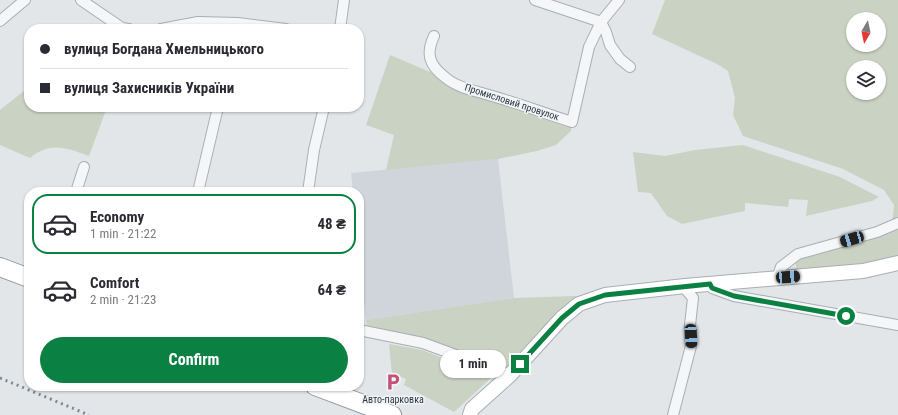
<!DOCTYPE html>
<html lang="en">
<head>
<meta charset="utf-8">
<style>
  :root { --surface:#fff; --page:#f2f2f3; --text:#2b2b33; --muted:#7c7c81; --line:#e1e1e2; --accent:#0b8043 }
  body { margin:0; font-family:"Roboto Condensed",sans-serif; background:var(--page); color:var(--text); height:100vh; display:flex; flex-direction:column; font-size:15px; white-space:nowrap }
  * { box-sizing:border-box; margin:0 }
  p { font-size:13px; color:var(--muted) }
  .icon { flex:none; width:22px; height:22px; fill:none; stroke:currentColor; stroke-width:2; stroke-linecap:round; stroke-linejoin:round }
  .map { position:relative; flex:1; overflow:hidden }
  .details { position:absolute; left:24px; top:187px; width:340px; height:204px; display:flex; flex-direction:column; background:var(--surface); border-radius:16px; box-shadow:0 1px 3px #0004 }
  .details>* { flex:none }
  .banner { position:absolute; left:24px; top:24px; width:340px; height:88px; border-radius:16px; box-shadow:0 1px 3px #0004; display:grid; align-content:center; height:88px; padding:0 16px; background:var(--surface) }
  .needle { width:26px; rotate:189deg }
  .controls { position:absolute; left:846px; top:12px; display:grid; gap:8px }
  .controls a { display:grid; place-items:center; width:40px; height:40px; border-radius:50%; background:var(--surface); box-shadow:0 1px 3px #0004; font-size:20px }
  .end { position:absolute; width:18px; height:18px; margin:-9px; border:5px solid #0b8043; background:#fff; box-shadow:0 0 0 2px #fff }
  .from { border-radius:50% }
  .bubble { position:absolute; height:28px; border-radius:14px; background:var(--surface); box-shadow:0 1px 3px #0004; font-size:13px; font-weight:700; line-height:28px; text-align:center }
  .car { position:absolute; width:12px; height:24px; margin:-12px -6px; border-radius:5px; box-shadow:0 0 3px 1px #0007; background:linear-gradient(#222 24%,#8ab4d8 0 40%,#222 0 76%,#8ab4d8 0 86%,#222 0) }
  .banner b { display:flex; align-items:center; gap:14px; height:38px; font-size:15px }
  .banner b+b { border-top:1px solid var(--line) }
  .banner i { width:10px; height:10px; background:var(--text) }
  ul { padding:7px 0 0; list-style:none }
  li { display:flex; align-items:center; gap:12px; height:60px; margin:0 8px 6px; padding:0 8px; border:2px solid transparent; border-radius:16px }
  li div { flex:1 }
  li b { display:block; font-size:15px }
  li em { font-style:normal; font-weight:700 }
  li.active { border-color:var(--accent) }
  li>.icon { width:36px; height:36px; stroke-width:1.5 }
  .primary-button { display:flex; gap:8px; margin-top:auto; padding:8px 16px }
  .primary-button a { flex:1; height:46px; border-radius:24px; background:var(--accent); color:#fff; font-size:16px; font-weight:700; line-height:46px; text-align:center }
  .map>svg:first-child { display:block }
</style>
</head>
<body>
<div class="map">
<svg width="898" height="415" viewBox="0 0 898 415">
  <rect width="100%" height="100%" fill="#e2e6e9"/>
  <polygon fill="#d0d5db" points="498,159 514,298 366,320 359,249 359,192 353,192 351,173"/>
  <g fill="#cad2c4" fill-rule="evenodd">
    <path d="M665,0h233v263l-99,14 -4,-15 3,-8 94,-30 2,-19 -10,-15 -41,-21 -100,-33 -10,-21 2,-17 -7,-27 -11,-7 -65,-30zM853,19h26v26h-26zM853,67h26v26h-26z"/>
    <polygon points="390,55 447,79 572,122 571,131 556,145 537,151 498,159 386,170 394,135 366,125"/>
    <path d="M29,87v20h77v3l-17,46c-23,-8 -38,-15 -59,2l-30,-13v-35z"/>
    <polygon points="743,145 840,177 879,197 872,201 806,216 808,200 789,199 788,207 745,203 745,211 682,224 667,216 651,193 638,192 633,152 665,156 695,150"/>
    <polygon points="605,295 579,304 510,375 423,343 368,332 366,320 514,298"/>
    <polygon points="389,344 422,350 492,377 454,412 404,385 406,379 392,374"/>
  </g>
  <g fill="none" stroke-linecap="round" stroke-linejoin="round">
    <g stroke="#a8aeb3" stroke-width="12">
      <g id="street">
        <polyline points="81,0 122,28 129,29"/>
        <polyline points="535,0 601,22"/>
        <polyline points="0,21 25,0"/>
        <polyline points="601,22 606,32 610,45 620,59 630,67"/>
        <polyline points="161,29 198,22 238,23 286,29"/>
        <polyline points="340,29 344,0"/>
        <path d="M434,36c-9,19 -4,30 12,42 12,10 30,13 43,17 28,8 55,18 83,27l17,-75 12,-25 18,-22"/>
        <polyline points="76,192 84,167"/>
        <polyline points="198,192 218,107"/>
        <polyline points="308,192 314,150 324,107"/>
        <polyline points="777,278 781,267 798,254 877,232 898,223"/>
        <polyline points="710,284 712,288 734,296 898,325"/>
        <polyline points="359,330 423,343 510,375"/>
        <polyline points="673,415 691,346 690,325 693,298 687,291 685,286"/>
      </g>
    </g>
    <g stroke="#a8aeb3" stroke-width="16">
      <polyline id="secondary" points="470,415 472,409 510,375 562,318 579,304 605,295 685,286 863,271 898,263"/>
    </g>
    <g stroke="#8b959e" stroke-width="20">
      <g id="highway">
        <polyline points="0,267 29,278"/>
        <polyline points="315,386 392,415"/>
      </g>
    </g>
    <use href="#street" stroke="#f4f6f8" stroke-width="10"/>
    <use href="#secondary" stroke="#fff" stroke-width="14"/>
    <use href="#highway" stroke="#fff" stroke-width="18"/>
    <polyline stroke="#7d8891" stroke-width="3" stroke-dasharray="2 4" stroke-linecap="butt" points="0,378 89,415"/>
  </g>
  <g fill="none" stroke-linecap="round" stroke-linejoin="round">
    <polyline stroke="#0b8043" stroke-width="5" points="520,364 562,318 579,304 605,295 710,284 712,288 734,296 846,316"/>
  </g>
  <defs>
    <g id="parking-bare" transform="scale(1.38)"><path d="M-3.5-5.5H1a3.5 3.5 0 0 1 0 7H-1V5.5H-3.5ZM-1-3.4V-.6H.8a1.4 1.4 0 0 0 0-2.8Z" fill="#c15476" stroke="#f1f4f6" stroke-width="2.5" paint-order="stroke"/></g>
  </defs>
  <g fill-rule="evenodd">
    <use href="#parking-bare" x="393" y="382"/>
  </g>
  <g text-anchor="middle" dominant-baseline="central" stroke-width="3" stroke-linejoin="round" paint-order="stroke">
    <g font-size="10" fill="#2c363f" stroke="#f1f4f6">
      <text transform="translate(512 102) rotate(18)">Промисловий провулок</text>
    </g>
    <g font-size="10" fill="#2c363f" stroke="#f1f4f6">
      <text x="393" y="399">Авто-парковка</text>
    </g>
  </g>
</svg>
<div class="controls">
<a><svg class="needle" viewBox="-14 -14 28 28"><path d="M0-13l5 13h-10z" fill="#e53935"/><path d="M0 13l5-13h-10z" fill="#7c7c81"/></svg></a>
<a><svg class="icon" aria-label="layers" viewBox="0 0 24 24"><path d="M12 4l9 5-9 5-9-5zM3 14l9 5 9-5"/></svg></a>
</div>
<i class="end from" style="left:846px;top:316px"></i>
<i class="end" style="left:520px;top:364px"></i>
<div class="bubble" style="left:440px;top:350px;width:66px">1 min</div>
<i class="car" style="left:852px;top:239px;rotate:254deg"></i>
<i class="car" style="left:788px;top:277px;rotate:86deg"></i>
<i class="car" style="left:691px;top:336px;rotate:177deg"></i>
<div class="banner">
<b><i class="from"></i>вулиця Богдана Хмельницького</b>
<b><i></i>вулиця Захисників України</b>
</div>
<section class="details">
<ul>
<li class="active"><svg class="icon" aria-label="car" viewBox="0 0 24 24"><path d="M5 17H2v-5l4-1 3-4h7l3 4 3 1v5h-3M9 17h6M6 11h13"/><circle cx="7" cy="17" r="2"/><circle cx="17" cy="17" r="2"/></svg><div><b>Economy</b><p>1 min · 21:22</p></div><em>48 ₴</em></li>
<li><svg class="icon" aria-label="car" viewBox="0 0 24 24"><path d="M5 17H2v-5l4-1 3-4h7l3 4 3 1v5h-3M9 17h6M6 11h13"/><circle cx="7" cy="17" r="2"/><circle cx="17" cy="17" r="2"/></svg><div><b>Comfort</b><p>2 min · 21:23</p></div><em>64 ₴</em></li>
</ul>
<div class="primary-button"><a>Confirm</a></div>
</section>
</div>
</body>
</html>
